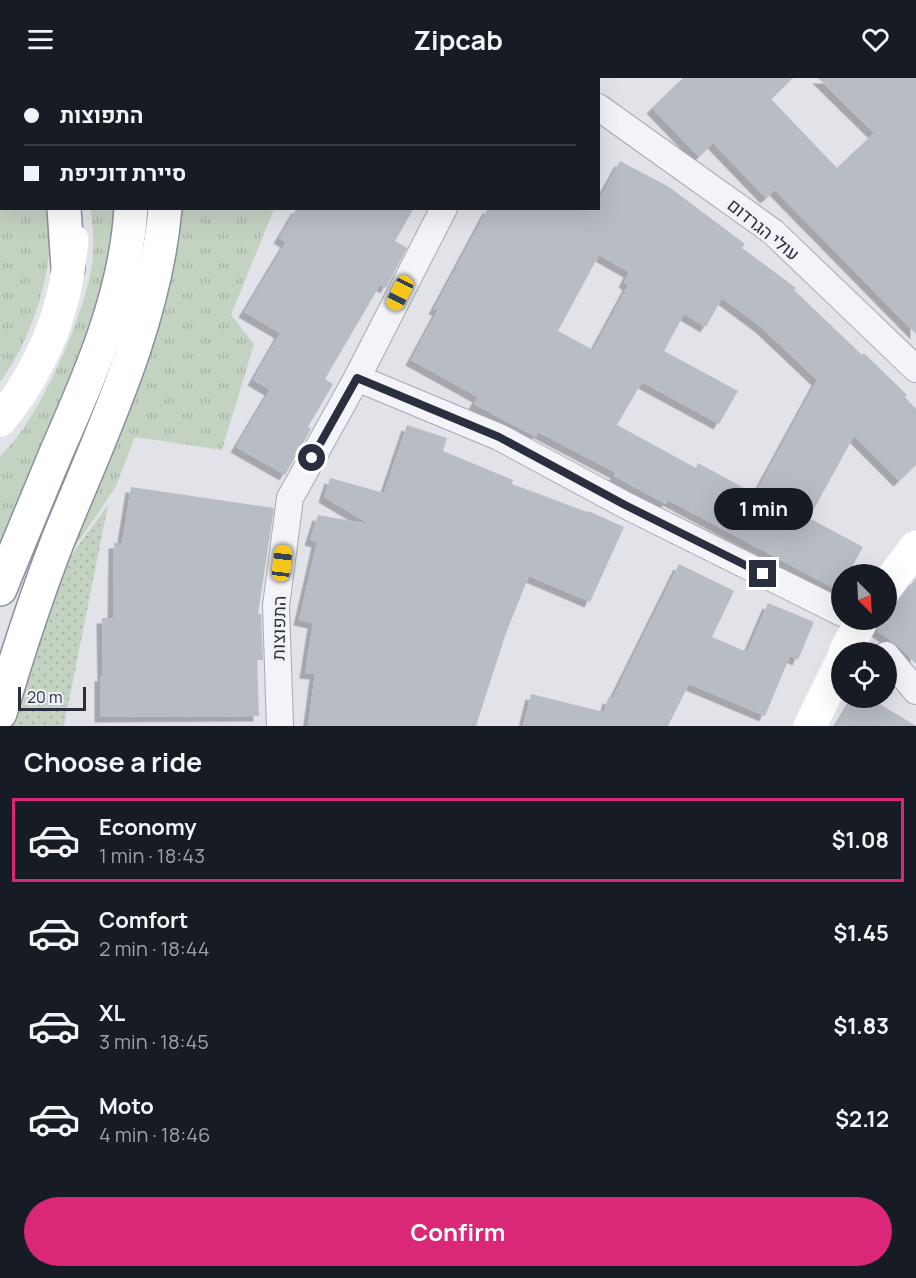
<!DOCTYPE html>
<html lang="en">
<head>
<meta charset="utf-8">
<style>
  :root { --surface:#171b24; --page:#242831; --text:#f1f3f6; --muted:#9ea1a6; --line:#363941; --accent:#db2777 }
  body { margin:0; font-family:Manrope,Heebo,sans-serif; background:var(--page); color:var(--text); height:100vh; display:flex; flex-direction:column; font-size:22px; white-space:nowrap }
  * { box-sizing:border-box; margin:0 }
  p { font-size:20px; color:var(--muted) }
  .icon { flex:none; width:33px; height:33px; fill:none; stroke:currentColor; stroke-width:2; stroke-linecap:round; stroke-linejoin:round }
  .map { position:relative; height:648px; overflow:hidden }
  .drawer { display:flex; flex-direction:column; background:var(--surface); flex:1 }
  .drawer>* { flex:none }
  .top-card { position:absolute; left:0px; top:0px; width:600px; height:132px; box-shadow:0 6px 24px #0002; display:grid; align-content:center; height:132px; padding:0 24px; background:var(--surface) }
  .needle { width:39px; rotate:156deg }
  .controls { position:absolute; left:831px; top:486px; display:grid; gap:12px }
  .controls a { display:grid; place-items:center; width:66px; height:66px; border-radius:50%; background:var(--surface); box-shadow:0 6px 24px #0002; font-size:30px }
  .scale { position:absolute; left:18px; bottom:15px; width:68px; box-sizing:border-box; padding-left:6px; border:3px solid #2a2f3f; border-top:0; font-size:16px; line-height:21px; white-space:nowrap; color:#2a2f3f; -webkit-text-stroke:4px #f0f2f6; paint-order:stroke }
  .end { position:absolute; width:27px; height:27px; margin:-14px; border:8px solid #2a2f3f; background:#fff; box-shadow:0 0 0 3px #fff }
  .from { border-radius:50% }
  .bubble { position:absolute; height:42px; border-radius:21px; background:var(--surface); box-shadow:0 6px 24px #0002; font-size:20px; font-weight:700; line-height:42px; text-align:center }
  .car { position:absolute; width:18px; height:36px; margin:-18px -9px; border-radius:8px; box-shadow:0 0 4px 2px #0007; background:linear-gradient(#f5c518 24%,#345 0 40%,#f5c518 0 76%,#345 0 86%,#f5c518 0) }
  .top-card b { display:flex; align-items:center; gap:21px; height:57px; font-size:22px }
  .top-card b+b { border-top:2px solid var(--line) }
  .top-card i { width:15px; height:15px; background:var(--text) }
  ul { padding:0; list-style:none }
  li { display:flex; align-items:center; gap:18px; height:84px; margin:0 12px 9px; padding:0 12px; border:3px solid transparent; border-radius:0px }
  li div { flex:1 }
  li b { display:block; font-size:22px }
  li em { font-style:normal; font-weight:700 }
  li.active { border-color:var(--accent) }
  li>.icon { width:54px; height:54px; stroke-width:1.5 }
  h2 { padding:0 24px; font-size:27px; line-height:72px }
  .button { display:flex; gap:12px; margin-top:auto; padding:12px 24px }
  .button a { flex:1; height:69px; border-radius:36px; background:var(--accent); color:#fff; font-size:24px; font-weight:700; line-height:69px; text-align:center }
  header { display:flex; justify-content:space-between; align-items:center; height:78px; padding:0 24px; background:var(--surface); font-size:27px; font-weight:700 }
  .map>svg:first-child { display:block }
</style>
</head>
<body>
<header><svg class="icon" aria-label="menu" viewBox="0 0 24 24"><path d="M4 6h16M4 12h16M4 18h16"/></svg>Zipcab<svg class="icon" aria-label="heart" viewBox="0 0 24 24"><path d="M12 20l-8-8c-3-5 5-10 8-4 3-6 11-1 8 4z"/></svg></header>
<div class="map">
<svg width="916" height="648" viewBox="0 0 916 648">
  <defs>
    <pattern id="grass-tufts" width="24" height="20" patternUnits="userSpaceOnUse" patternTransform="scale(1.5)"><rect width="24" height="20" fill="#c4d2c2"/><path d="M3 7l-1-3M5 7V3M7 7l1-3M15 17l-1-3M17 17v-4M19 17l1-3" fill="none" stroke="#a9b5a8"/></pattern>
    <pattern id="park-dots" width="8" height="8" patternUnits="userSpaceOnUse" patternTransform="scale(1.5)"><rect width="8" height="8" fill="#c4d2c2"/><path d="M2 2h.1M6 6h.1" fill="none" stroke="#a9b5a8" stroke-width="1.8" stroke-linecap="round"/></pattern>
    <filter id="shadow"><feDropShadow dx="-5.5" dy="5.5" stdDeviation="0" flood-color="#0004"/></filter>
  </defs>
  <rect width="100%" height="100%" fill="#e1e3e9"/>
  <g fill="url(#grass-tufts)">
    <path d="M0,0l27,1 -25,1v128l47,1c0,10 1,22 1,33 -3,48 -21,101 -50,140z"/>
    <path d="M91,131h24l-5,43 -22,84 -88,222v-102c39,-34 90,-150 93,-202 1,-15 -1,-30 -2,-45z"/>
    <polygon points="180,131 274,131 231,237 254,266 222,372 135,359 115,410 61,489"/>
  </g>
  <polygon fill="url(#park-dots)" points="108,427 64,648 7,648 59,494"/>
  <g fill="#b8bcc5" fill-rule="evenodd" filter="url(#shadow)">
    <polygon points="683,0 793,0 771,21 837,90 874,55 818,0 916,0 916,256 775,112 766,120 713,65 699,79 652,30"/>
    <path d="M620,83l49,26 76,57 -3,4 54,40 -2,2 68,65 2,-2 43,42 -2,2 11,12v56l-17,16 -45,-45 -45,82 54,29 -15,27h-6v13l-3,4 -171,-91 -2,4 -52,-28 2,-3 -78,-41 -2,5 -62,-33 4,-7 -67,-37 27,-50 -4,-1 54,-101h110v-7zM599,177l30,17 -5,10 4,3 -35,65 -35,-19zM722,220l39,29 56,53 -62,114 -57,-31 -2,5 -79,-43 25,-43 77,42 19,-33 -74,-40 20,-37 22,13z"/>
    <polygon points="297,130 414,130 395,163 407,170 386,210 380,207 325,301 333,306 308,349 311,351 285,397 236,369 270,312 253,302 280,255 244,234 286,164 279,160"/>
    <polygon points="407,347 447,360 443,373 513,402 512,406 587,434 588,433 624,449 590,524 529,498 506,555 476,648 308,648 315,596 305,595 313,545 299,542 317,464 310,462 318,437 369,446 324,419 330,400 384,415"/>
    <polygon points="131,409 274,430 258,536 261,536 263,582 257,582 259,638 100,639 100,598 103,598 102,540 113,540 114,465 122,465"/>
    <polygon points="679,486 734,513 712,559 747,574 768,525 814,544 798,582 790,578 765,638 689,606 668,648 523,648 531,616 604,634 608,620 612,621"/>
    <polygon points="916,500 916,586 897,567 877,553 881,542 886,542 886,532 901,520"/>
    <polygon points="853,620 870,620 916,648 836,648"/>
  </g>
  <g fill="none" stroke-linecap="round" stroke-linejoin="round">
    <g stroke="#a6a9b3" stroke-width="28">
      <g id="street">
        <polyline points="561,0 563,2"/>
        <polyline points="510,2 511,0"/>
        <polyline points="598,29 773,154 916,291"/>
        <polyline points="357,300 499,359 625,427 842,535"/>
        <polyline points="886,577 916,613"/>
        <polyline points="280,648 276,528 290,420 357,300 444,130"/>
      </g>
    </g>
    <g stroke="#898f9e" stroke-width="36">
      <g id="highway">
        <polyline points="38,0 39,2"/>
        <polyline points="129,0 129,2"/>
        <polyline points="168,0 168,2"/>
        <polyline points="64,130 68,190"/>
        <path d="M0,511c18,-45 37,-90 56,-136 34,-77 70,-158 75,-245"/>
        <path d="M0,635c17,-58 36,-116 58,-173 43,-106 97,-216 107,-332"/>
      </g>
    </g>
    <use href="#street" stroke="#f3f4f7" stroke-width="26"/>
    <g stroke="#fff" stroke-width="33">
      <polyline points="61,0 61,2"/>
      <path d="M0,342c29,-34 53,-81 63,-124 5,-18 7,-37 9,-56"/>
      <polyline points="886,509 916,469"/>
      <polyline points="845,574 862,542"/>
      <polyline points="810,648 842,583"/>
    </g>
    <use href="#highway" stroke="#fff" stroke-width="33"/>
  </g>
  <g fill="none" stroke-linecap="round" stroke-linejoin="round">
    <polyline stroke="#2a2f3f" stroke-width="8" points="312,380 357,300 499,359 625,427 763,496"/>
  </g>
  <g text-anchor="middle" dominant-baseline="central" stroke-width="6" stroke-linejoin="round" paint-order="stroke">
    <g font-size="18" fill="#2a2f3f" stroke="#f0f2f6">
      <text transform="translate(764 151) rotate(39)">עולי הגרדום</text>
      <text transform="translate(278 550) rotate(-89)">התפוצות</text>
    </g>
  </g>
</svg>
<div class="controls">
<a><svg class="needle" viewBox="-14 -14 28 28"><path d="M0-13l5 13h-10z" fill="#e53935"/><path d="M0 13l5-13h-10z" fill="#9ea1a6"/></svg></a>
<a><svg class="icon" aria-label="locate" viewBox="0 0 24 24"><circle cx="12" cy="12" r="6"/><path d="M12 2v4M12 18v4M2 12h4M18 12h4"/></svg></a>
</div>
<div class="scale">20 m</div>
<i class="end from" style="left:312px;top:380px"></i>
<i class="end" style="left:763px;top:496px"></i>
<div class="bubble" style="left:714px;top:410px;width:99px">1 min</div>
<i class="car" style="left:400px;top:215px;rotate:207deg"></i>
<i class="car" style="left:282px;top:485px;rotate:7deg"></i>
<div class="top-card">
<b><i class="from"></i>התפוצות</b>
<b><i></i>סיירת דוכיפת</b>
</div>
</div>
<section class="drawer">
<h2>Choose a ride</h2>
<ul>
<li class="active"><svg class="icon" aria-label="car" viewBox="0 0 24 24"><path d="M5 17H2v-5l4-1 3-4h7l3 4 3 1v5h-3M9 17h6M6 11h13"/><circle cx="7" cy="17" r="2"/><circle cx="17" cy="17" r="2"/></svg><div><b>Economy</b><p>1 min · 18:43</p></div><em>$1.08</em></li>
<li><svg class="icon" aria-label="car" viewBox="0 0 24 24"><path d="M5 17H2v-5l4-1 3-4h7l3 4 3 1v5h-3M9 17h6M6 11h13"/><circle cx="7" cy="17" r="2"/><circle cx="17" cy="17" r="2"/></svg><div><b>Comfort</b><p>2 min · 18:44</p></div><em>$1.45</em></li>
<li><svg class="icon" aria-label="car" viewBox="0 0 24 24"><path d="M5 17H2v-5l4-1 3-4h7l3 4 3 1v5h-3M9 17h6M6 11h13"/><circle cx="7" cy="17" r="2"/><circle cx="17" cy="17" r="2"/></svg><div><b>XL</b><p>3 min · 18:45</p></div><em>$1.83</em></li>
<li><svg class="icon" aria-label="car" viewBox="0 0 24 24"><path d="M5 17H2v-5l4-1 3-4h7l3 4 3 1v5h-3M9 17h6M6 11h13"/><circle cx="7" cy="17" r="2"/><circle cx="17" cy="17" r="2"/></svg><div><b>Moto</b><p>4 min · 18:46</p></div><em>$2.12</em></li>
</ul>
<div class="button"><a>Confirm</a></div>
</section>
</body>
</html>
